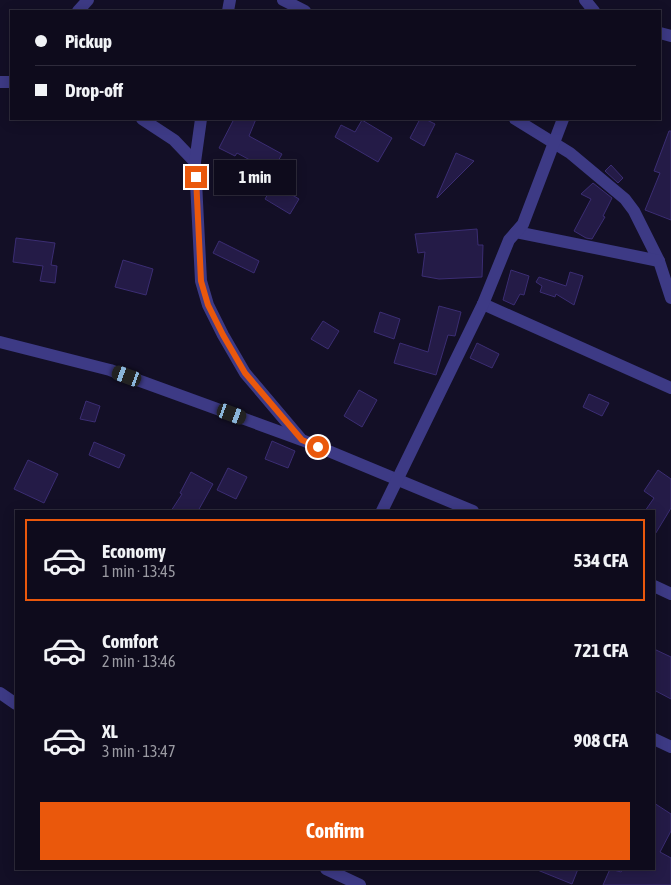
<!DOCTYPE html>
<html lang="en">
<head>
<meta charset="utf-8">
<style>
  :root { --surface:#0e0b1c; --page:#1c1929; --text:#f1f3f6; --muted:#9b9ba3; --line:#2e2b3b; --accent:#ea580c }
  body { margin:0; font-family:"Asap Condensed",sans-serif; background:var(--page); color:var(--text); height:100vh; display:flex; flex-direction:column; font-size:19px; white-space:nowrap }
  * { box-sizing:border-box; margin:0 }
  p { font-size:16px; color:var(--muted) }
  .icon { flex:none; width:28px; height:28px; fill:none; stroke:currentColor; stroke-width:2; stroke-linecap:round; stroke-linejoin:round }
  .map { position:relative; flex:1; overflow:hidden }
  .sheet { position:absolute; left:15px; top:510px; width:640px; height:360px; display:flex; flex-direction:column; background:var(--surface); border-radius:0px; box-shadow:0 2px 12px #0003,0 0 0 1px var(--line) }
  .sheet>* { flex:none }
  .top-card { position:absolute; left:10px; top:10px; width:651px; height:110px; border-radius:0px; box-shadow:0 2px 12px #0003,0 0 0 1px var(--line); display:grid; align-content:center; height:110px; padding:0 25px; background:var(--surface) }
  .end { position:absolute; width:22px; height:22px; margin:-11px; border:6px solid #ea580c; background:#fff; box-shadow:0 0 0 2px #fff }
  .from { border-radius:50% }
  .bubble { position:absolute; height:35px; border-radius:0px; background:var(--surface); box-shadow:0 2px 12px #0003,0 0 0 1px var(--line); font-size:16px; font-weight:700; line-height:35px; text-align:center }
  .car { position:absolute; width:15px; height:30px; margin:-15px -8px; border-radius:6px; box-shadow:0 0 4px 1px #0007; background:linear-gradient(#222 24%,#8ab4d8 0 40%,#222 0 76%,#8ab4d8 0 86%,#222 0) }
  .top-card b { display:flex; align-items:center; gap:18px; height:48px; font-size:19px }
  .top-card b+b { border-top:1px solid var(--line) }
  .top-card i { width:12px; height:12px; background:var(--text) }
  ul { padding:9px 0 0; list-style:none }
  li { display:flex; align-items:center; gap:15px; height:82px; margin:0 10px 8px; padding:0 15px; border:2px solid transparent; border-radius:0px }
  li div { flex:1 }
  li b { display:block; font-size:19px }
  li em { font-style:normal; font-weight:700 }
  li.active { border-color:var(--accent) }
  li>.icon { width:45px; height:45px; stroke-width:1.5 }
  .cta { display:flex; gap:10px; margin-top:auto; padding:10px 25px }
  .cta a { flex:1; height:58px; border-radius:0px; background:var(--accent); color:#fff; font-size:20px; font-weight:700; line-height:58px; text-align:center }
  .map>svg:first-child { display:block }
</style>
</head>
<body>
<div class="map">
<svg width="671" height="885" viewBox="0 0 671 885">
  <rect width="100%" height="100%" fill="#130f26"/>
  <g fill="#241b47" stroke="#3b2d73">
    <polygon points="234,119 256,119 249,136 282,154 272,172 237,153 235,156 219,148"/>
    <polygon points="420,119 425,119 435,124 424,146 410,138"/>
    <polygon points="362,120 392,138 378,162 335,137 341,125 355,132"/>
    <polygon points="669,131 671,131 671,220 645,210 660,173 654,171"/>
    <polygon points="456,153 474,161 437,198 437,197"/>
    <polygon points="611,165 623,178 618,183 605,171"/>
    <polygon points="593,183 612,198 603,216 605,217 592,239 586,238 574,231 591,199 581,194"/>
    <polygon points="274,184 299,199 290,214 265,199"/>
    <polygon points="477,229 478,245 483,245 482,277 439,279 422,276 425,252 418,253 415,234"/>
    <polygon points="16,238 55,243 51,265 57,266 55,283 40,281 43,266 13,262"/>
    <polygon points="219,241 259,261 254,273 213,253"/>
    <polygon points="123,260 153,269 146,295 115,287"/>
    <polygon points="511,270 529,276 524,295 520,294 514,305 503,300"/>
    <polygon points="570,272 583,276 574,305 556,294 555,297 540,292 542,286 536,282 539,277 566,286"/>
    <polygon points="439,306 461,312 455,336 448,335 436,375 394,363 400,343 428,352"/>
    <polygon points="380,312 400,319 394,339 374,332"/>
    <polygon points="323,321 339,331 328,349 311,339"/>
    <polygon points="477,343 499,354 492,368 470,358"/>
    <polygon points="359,390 377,400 362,427 344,416"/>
    <polygon points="589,394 609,403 602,416 583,407"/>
    <polygon points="86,401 100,406 95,422 80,419"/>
    <polygon points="272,441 295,451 288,468 265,459"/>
    <polygon points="94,442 125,455 119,468 89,455"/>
    <polygon points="28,460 58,474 44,503 14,489"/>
    <polygon points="228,468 247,477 236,499 217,490"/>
    <polygon points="658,470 671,479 671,508 654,536 654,511 645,511 654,498 644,491"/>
    <polygon points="191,472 213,484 198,511 171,511 182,494 180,493"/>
    <polygon points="654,649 671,657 671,699 654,690"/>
    <polygon points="654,803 671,814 671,831 660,852 671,858 671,885 603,885 610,869 621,872 623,869 654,869"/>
    <polygon points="535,869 578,869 572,884"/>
  </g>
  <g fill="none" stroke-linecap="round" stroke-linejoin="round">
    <g stroke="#3d3a85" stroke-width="12">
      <polyline points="283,0 305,11"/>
      <polyline points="585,0 594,11"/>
      <polyline points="78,11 88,0"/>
      <polyline points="228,11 230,0"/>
      <polyline points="660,33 671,36"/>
      <polyline points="0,82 11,82"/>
      <polyline points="142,119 174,140 195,162"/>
      <polyline points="201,119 195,162 201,281 208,305 223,335 245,373 300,438"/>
      <polyline points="515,119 570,153 625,199 634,211 659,261 671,298"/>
      <polyline points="516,232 659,261"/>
      <polyline points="483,304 671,388"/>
      <polyline points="0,342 110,370 302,440 473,511"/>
      <polyline points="382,511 483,304 509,240 523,224 563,119"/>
      <polyline points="654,586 671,594"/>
      <polyline points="0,693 16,704"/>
      <polyline points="654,739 671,747"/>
      <polyline points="326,869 360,885"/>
    </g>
  </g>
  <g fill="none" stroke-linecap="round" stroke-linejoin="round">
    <polyline stroke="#ea580c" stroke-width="6" points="196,177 201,281 208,305 223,335 245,373 302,440 318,447"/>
  </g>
</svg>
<i class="end from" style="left:318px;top:447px"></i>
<i class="end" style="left:196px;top:177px"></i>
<div class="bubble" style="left:214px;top:160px;width:82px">1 min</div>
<i class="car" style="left:127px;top:376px;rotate:290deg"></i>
<i class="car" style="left:232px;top:414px;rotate:110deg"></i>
<div class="top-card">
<b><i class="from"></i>Pickup</b>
<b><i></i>Drop-off</b>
</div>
<section class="sheet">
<ul>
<li class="active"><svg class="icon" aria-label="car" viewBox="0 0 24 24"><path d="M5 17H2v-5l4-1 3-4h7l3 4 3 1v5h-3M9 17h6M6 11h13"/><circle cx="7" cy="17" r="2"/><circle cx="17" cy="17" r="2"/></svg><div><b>Economy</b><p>1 min · 13:45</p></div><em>534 CFA</em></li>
<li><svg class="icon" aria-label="car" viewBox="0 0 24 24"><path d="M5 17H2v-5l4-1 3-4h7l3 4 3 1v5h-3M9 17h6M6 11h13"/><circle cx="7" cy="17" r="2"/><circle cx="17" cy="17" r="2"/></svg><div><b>Comfort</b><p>2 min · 13:46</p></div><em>721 CFA</em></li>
<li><svg class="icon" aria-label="car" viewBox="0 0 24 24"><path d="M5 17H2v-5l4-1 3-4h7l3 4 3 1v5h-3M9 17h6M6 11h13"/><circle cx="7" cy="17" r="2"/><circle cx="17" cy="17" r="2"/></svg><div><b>XL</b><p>3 min · 13:47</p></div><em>908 CFA</em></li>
</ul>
<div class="cta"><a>Confirm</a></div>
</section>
</div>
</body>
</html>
